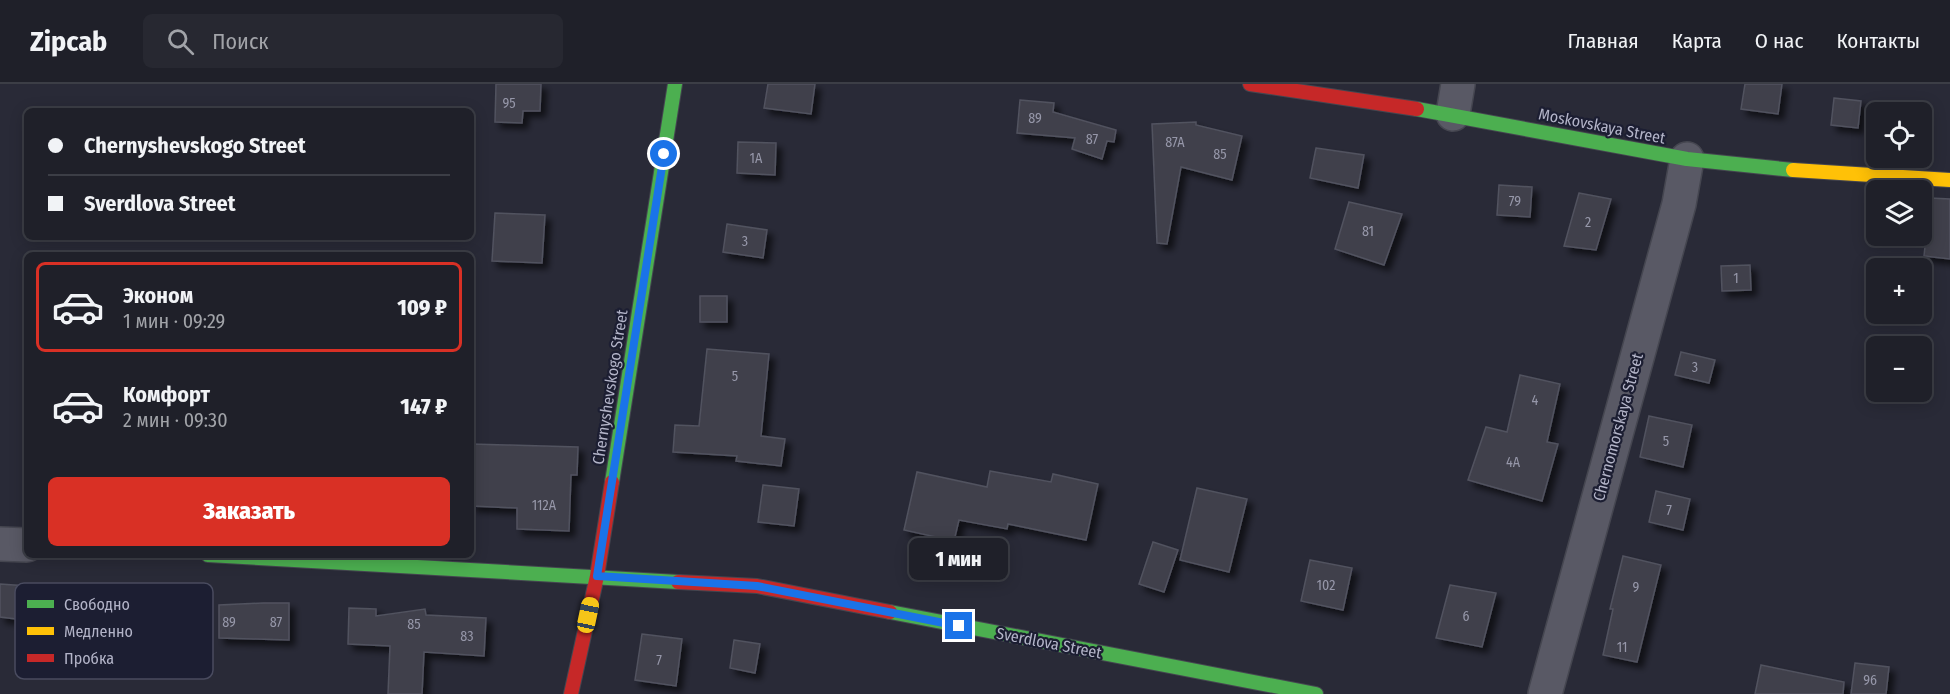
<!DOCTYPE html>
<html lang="ru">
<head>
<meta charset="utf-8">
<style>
  :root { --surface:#1f2029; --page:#272831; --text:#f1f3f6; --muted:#a1a3a8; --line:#3c3e46; --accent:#d93025 }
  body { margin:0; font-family:"Fira Sans Condensed",sans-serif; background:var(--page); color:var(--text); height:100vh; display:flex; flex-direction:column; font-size:22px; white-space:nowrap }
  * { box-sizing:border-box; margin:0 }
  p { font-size:20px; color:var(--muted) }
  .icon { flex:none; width:33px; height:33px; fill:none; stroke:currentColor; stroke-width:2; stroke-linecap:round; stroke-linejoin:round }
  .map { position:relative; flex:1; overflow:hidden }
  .sheet { position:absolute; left:24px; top:168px; width:450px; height:306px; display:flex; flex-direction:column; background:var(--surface); border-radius:9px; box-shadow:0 3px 15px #0003,0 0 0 2px var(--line) }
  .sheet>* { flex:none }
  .banner { position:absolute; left:24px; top:24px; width:450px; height:132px; border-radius:9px; box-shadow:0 3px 15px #0003,0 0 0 2px var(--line); display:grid; align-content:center; height:132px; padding:0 24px; background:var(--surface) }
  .controls { position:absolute; left:1866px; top:18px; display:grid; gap:12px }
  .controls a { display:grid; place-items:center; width:66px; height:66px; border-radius:9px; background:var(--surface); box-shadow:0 3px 15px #0003,0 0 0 2px var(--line); font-size:30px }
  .end { position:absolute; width:27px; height:27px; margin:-14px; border:8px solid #1a73e8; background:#fff; box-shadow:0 0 0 3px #fff }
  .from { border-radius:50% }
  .bubble { position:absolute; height:42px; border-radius:9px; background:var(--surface); box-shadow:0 3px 15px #0003,0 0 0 2px var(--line); font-size:20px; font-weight:800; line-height:42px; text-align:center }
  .car { position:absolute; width:18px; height:36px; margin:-18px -9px; border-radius:8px; box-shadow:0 0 4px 2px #0007; background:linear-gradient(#f5c518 24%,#345 0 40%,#f5c518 0 76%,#345 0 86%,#f5c518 0) }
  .banner b { display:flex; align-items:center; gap:21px; height:57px; font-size:22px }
  .banner b+b { border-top:2px solid var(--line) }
  .banner i { width:15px; height:15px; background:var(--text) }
  ul { padding:10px 0 0; list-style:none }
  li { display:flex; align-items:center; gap:18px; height:90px; margin:0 12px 9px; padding:0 12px; border:3px solid transparent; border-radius:9px }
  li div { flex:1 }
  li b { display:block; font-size:22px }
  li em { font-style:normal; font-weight:800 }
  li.on { border-color:var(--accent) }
  li>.icon { width:54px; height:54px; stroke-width:1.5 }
  .cta { display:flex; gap:12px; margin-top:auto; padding:12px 24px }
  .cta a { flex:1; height:69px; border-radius:9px; background:var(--accent); color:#fff; font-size:24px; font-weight:800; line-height:69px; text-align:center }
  header { display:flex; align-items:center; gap:36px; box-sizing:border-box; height:84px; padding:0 30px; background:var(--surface); border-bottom:2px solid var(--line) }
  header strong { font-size:28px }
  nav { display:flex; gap:33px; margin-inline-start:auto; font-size:21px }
  .search { width:420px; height:54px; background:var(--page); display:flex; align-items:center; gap:15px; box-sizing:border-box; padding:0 21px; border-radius:9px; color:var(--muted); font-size:22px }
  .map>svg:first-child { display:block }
</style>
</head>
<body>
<header>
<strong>Zipcab</strong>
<div class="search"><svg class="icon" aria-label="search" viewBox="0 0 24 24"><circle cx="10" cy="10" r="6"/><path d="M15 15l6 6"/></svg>Поиск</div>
<nav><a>Главная</a><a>Карта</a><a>О нас</a><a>Контакты</a></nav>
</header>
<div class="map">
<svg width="1950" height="610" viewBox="0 0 1950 610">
  <defs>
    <filter id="shadow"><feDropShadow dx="5.5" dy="5.5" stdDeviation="3" flood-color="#0009"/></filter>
  </defs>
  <rect width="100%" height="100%" fill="#292a37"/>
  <g fill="#41414c" stroke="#51525f" stroke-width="1.5" filter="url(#shadow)">
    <polygon points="496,0 541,0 540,27 523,27 522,39 495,38"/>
    <polygon points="768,0 815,0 811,30 764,24"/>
    <polygon points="1745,0 1782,0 1778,30 1741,25"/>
    <polygon points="1834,14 1861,17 1858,44 1831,41"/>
    <polygon points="1020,16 1054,19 1053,28 1116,46 1114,58 1107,57 1102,75 1072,65 1075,54 1017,49"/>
    <polygon points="1196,38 1196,41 1242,52 1232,96 1181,83 1167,160 1157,159 1152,40"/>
    <polygon points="738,58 776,59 775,91 737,89"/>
    <polygon points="1316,64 1364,71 1358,104 1310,94"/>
    <polygon points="1499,101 1532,103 1530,133 1497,131"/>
    <polygon points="1579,109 1611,115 1596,166 1564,162"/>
    <polygon points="1930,114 1950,115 1950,175 1924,172"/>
    <polygon points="1349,118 1402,130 1384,181 1335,165"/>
    <polygon points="495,129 545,131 542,179 492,177"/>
    <polygon points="727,140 767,146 763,174 723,168"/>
    <polygon points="1750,181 1751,206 1722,207 1721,182"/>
    <rect x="700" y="212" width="27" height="26"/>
    <polygon points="707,265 769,270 761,352 785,355 781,382 736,377 737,372 673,368 675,341 699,342"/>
    <polygon points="1681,268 1715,276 1709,299 1675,291"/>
    <polygon points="1520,291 1560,300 1547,358 1558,360 1542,417 1468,396 1486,343 1507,348"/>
    <polygon points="1649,332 1692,341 1683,383 1640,373"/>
    <polygon points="471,360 578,363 577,391 571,391 569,447 517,445 517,424 471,422"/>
    <polygon points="990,387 1051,398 1053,390 1098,400 1086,456 1008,440 1007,445 959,436 954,457 904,446 917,388 987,403"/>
    <polygon points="763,401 799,405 794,442 758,438"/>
    <polygon points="1197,404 1247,415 1229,488 1180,476"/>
    <polygon points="1656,407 1690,415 1683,446 1649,438"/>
    <polygon points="1153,458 1178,466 1164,508 1139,500"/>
    <polygon points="1623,472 1661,481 1637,578 1603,571 1613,525 1610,525"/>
    <polygon points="1310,476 1352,484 1343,526 1301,517"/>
    <polygon points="0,500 28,502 24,536 0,533"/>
    <polygon points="1450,501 1496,509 1482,563 1436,554"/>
    <polygon points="263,519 289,519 289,556 219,554 219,521"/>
    <polygon points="349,524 376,525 376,532 425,525 426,531 486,534 484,572 424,568 422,610 388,610 390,562 348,560"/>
    <polygon points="642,550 682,555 676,602 635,596"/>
    <polygon points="734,556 760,560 755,589 730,584"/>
    <polygon points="1855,579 1889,583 1886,610 1851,610"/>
    <polygon points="1761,581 1844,598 1843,610 1755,610"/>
  </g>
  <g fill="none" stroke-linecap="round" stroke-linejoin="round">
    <g stroke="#454650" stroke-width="36">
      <g id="street">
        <polyline points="1453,30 1458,0"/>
        <polyline points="0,460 27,461"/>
        <polyline points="1545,610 1679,120 1687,75"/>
      </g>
    </g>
    <g stroke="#454650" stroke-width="16">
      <g id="fast">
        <polyline points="1417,25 1687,75 1793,86"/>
        <polyline points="612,398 675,0"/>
        <polyline points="208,471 678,498"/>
        <polyline points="890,528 1316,610"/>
      </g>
    </g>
    <g stroke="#454650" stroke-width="16">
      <polyline id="slow" points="1793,86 1950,96"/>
    </g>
    <g stroke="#454650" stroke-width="16">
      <g id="jam">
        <polyline points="1250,0 1417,25"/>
        <polyline points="678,498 757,502 890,528"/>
        <polyline points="571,610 597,492 612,398"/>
      </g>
    </g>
    <use href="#street" stroke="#595965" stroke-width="33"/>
    <use href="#fast" stroke="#4caf50" stroke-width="14"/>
    <use href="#slow" stroke="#ffc107" stroke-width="14"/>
    <use href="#jam" stroke="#c62828" stroke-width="14"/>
  </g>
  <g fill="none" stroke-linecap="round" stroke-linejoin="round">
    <polyline stroke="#1a73e8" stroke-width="8" points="664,70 597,492 757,502 959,542"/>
  </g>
  <g text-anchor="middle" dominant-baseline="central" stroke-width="4.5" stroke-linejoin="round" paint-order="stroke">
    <g font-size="14" fill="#9697a9">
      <text x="509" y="19">95</text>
      <text x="1035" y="34">89</text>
      <text x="1092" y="55">87</text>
      <text x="1175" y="58">87А</text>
      <text x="1220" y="70">85</text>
      <text x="756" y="74">1А</text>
      <text x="1515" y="117">79</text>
      <text x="1588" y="138">2</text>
      <text x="1368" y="147">81</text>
      <text x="745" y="157">3</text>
      <text x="1736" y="194">1</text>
      <text x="1695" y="283">3</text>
      <text x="735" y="292">5</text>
      <text x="1535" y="316">4</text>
      <text x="1666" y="357">5</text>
      <text x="1513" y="378">4А</text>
      <text x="544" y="421">112А</text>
      <text x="1669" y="426">7</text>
      <text x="1326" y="501">102</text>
      <text x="1636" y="503">9</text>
      <text x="1466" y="532">6</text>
      <text x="229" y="538">89</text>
      <text x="276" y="538">87</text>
      <text x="414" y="540">85</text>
      <text x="467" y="552">83</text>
      <text x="1622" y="563">11</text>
      <text x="659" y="576">7</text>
      <text x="1870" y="596">96</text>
    </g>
    <g font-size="16" fill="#b3b4c8" stroke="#1c1e32">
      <text transform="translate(1602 42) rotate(11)">Moskovskaya Street</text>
      <text transform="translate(610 303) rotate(-81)">Chernyshevskogo Street</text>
      <text transform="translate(1618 343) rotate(-75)">Chernomorskaya Street</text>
      <text transform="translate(1049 559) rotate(11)">Sverdlova Street</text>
    </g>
  </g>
  <rect x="15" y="499" width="198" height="96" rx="9" fill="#1c1e32" stroke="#494b5f" stroke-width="1.5"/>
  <rect x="27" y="516" width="27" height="8" fill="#4caf50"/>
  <rect x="27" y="543" width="27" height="8" fill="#ffc107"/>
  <rect x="27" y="570" width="27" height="8" fill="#c62828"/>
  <g font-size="16" fill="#b3b4c8">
    <text x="64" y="526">Свободно</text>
    <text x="64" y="553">Медленно</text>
    <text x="64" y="580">Пробка</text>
  </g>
</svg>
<div class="controls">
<a><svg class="icon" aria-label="locate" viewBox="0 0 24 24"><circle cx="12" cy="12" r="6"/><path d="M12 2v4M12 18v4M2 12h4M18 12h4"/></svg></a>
<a><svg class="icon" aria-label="layers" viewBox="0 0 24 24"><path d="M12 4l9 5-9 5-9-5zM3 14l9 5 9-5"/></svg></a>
<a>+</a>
<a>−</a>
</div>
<i class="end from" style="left:664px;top:70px"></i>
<i class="end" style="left:959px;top:542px"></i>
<div class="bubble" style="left:909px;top:454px;width:99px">1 мин</div>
<i class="car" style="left:588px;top:531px;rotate:12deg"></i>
<div class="banner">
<b><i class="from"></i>Chernyshevskogo Street</b>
<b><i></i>Sverdlova Street</b>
</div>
<section class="sheet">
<ul>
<li class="on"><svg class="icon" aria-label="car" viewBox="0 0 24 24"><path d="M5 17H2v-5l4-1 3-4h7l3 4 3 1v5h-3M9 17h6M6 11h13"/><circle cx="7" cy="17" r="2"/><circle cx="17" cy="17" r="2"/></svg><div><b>Эконом</b><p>1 мин · 09:29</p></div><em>109 ₽</em></li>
<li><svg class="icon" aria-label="car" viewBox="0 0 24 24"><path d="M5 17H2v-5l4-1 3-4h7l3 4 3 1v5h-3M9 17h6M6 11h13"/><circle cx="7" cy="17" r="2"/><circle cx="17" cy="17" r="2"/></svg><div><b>Комфорт</b><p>2 мин · 09:30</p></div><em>147 ₽</em></li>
</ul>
<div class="cta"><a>Заказать</a></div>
</section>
</div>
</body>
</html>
